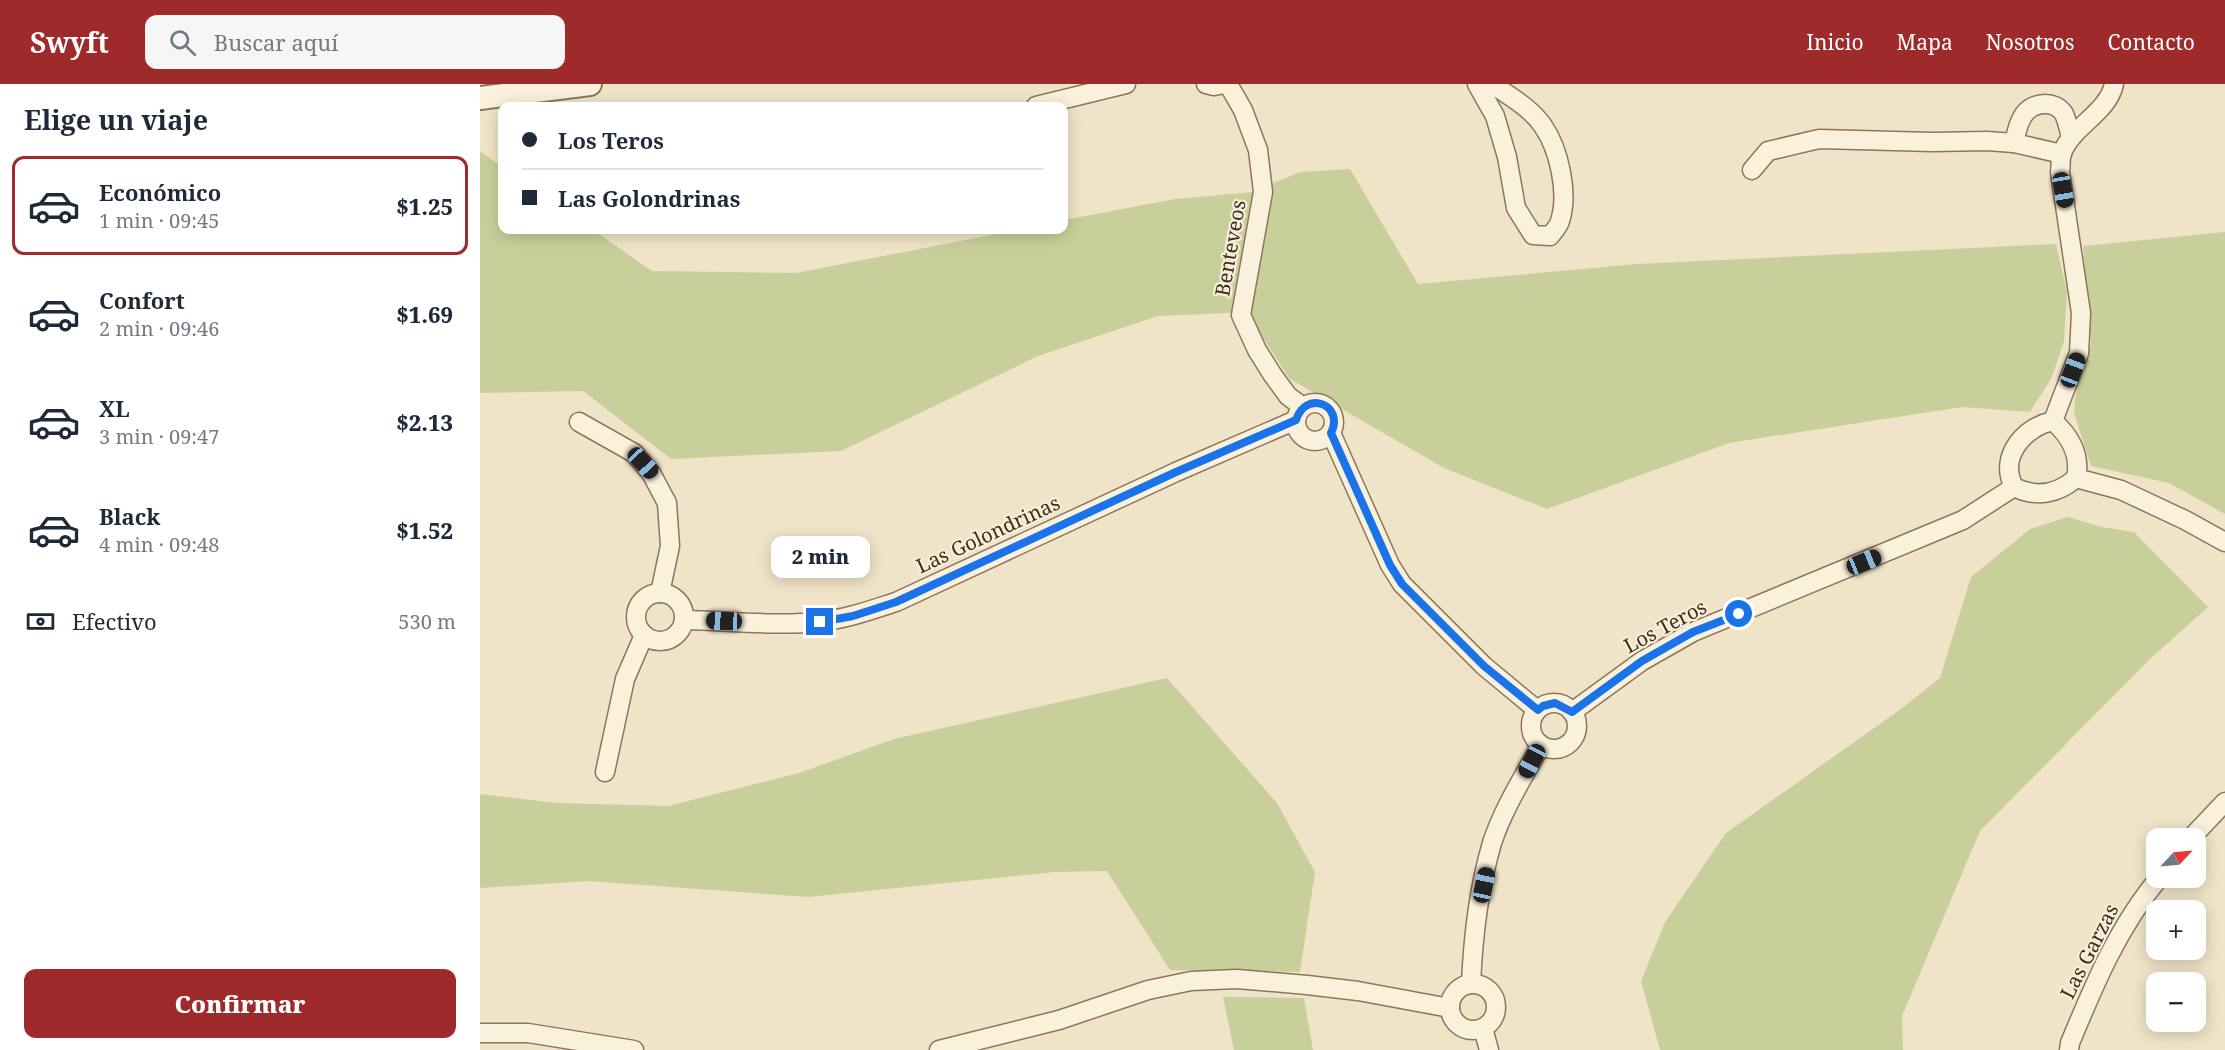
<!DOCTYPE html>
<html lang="es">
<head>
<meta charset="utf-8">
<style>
  :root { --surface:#fff; --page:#f6f6f7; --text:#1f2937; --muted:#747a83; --line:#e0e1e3; --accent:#9e2a2b }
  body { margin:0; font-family:"Noto Serif",serif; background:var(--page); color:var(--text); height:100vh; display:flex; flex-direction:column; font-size:22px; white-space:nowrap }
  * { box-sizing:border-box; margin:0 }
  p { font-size:20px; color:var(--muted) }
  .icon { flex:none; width:33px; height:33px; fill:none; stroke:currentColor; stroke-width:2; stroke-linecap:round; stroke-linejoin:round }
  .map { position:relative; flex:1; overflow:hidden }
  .details { display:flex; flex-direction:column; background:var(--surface); width:480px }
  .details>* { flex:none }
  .top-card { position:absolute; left:18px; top:18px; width:570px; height:132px; border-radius:12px; box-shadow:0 3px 15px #0003; display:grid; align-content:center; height:132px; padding:0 24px; background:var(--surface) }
  .needle { width:39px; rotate:64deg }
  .controls { position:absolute; left:1666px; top:744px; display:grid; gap:12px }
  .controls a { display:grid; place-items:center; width:60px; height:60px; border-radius:12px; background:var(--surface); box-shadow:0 3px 15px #0003; font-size:30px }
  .end { position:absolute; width:27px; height:27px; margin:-14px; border:8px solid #1a73e8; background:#fff; box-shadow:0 0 0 3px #fff }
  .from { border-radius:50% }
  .bubble { position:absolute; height:42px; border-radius:12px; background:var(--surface); box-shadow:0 3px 15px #0003; font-size:20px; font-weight:800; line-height:42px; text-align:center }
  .car { position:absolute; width:18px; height:36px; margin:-18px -9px; border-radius:8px; box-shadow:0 0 4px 2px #0007; background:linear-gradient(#222 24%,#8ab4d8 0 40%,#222 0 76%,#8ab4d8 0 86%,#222 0) }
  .top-card b { display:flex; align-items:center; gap:21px; height:57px; font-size:22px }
  .top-card b+b { border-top:2px solid var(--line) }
  .top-card i { width:15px; height:15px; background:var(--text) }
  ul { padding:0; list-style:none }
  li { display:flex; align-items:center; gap:18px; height:99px; margin:0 12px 9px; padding:0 12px; border:3px solid transparent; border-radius:12px }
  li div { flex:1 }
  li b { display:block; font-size:22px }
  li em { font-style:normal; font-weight:800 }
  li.active { border-color:var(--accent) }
  li>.icon { width:54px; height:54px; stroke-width:1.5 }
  h2 { padding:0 24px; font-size:27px; line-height:72px }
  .pay { display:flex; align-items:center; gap:15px; height:66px; padding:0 24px; font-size:22px }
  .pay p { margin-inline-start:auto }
  .primary-button { display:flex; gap:12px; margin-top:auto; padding:12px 24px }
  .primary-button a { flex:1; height:69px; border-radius:12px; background:var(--accent); color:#fff; font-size:24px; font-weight:800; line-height:69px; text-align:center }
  header { display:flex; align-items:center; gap:36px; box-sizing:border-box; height:84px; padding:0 30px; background:var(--accent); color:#fff }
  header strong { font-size:28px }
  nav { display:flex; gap:33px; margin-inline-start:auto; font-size:21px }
  .search { width:420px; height:54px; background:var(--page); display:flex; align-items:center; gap:15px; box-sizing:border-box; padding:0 21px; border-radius:12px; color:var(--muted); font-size:22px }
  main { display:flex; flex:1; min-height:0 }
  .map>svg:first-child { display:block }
</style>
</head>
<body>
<header>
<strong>Swyft</strong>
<div class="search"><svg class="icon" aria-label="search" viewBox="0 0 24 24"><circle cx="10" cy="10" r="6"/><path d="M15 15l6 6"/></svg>Buscar aquí</div>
<nav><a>Inicio</a><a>Mapa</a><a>Nosotros</a><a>Contacto</a></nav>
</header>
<main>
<section class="details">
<h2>Elige un viaje</h2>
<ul>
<li class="active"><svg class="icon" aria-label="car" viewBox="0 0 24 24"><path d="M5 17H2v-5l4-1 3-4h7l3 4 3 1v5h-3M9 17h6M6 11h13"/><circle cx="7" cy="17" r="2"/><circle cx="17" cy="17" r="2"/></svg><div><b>Económico</b><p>1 min · 09:45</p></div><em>$1.25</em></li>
<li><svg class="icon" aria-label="car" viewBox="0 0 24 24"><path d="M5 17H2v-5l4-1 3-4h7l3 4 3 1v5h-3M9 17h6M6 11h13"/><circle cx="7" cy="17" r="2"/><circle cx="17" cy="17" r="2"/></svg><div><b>Confort</b><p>2 min · 09:46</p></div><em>$1.69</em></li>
<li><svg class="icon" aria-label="car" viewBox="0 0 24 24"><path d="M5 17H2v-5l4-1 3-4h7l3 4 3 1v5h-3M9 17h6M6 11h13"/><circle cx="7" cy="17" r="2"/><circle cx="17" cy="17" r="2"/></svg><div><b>XL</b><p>3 min · 09:47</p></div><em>$2.13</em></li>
<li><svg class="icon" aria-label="car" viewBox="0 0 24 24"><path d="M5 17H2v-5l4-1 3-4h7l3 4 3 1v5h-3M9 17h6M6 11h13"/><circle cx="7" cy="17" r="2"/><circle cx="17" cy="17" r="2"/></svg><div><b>Black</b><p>4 min · 09:48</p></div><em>$1.52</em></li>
</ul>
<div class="pay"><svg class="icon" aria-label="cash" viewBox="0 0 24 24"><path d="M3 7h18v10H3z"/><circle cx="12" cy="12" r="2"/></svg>Efectivo<p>530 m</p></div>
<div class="primary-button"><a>Confirmar</a></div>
</section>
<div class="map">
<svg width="1745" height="966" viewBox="0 0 1745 966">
  <rect width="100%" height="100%" fill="#f0e4c8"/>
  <g fill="#c9cf9b">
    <polygon points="0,67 22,83 22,146 113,146 172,187 316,189 537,146 584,146 584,136 695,115 773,108 820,88 870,85 938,200 1157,180 1576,160 1587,208 1584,257 1572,293 1550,328 1482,323 1249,359 1067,425 964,384 810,295 779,248 771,228 678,232 558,272 361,367 191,375 103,307 0,309"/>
    <polygon points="1745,148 1745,430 1689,399 1611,382 1594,329 1597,297 1611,260 1603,162"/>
    <polygon points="1588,433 1621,443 1654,448 1728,523 1669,576 1500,747 1422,932 1423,966 1180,966 1161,897 1185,838 1246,749 1421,625 1460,594 1491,493 1550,445"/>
    <polygon points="687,594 797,719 835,788 820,888 690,886 627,787 575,788 328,813 108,797 0,804 0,710 76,719 188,722 319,689 414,655"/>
    <polygon points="743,913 824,914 833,966 754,966"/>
  </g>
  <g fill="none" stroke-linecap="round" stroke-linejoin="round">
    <g stroke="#8d765c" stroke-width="21">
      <g id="minor">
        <polyline points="726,0 734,2 745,0"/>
        <polyline points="748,0 763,26 778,66 783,108 761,231 777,266 792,290 808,312 823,323"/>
        <path d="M997,0l18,32 12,41 9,51 17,27 17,1c3,-4 9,-10 10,-15 9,-28 -1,-72 -17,-95 -12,-18 -34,-30 -51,-42"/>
        <polyline points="556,22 646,0"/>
        <path d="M1534,59c2,-9 4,-20 9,-27 8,-14 32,-17 41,-2 3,6 5,16 7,23"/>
        <polyline points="1272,86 1288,67 1339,55 1452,58 1507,57 1534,59 1582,70"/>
        <circle cx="835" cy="338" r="19"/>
        <path d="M1573,337l26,-68 2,-40 -21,-141c1,-6 0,-13 2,-19 10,-27 46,-40 52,-69"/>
        <path d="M1573,337c17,15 28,33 23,57 -18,16 -40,20 -62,9 -16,-30 10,-60 39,-66z"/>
        <polyline points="99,338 154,369 171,389 187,419 190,462 180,509"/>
        <polyline points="851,349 910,481 922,500 1004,582 1057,626"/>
        <polyline points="1596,394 1641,406 1705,436 1745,458"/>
        <circle cx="180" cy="533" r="24"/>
        <path d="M204,536c45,1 91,6 135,2 27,-3 52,-12 77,-20l280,-130 120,-52"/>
        <circle cx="1074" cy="642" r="23"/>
        <polyline points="1092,628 1162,577 1213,548 1483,436 1534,403"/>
        <polyline points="125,688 145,595 164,551"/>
        <polyline points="1711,754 1745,718"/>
        <path d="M991,900c2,-46 8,-97 21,-141 11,-34 32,-67 49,-98"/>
        <circle cx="993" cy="923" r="23"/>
        <polyline points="1003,944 1009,966"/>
        <polyline points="0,949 48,949 154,966"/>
        <polyline points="459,966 579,936 668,906 711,897 757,895 827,901 878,907 970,924"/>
        <path d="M1589,966l1,-7c24,-58 48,-116 89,-165"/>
      </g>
    </g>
    <g stroke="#8d765c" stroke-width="26">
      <polyline id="tertiary" points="0,14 110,0"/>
    </g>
    <use href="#minor" stroke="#faf1dc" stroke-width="18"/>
    <use href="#tertiary" stroke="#faf1dc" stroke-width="22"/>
  </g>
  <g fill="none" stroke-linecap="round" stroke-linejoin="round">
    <path stroke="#1a73e8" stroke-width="8" d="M340,538l33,-6 43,-14 280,-130 120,-52c10,-31 49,-15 35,13l59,132 12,19 82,82 54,44 5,-4 12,-3 17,9 70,-51 51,-29 46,-18"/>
  </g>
  <g text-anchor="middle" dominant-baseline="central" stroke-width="4.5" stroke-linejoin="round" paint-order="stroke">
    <g font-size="20" fill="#3d2e20" stroke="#f7eed8">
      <text transform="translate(750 164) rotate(-80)">Benteveos</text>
      <text transform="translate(508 450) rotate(-25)">Las Golondrinas</text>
      <text transform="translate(1185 542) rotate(-28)">Los Teros</text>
      <text transform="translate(1609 867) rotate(-63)">Las Garzas</text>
    </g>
  </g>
</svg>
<div class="controls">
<a><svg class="needle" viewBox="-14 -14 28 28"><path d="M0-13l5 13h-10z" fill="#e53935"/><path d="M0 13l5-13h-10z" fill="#747a83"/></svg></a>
<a>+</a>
<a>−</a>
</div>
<i class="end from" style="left:1259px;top:530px"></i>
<i class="end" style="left:340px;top:538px"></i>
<div class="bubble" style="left:291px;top:452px;width:99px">2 min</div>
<i class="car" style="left:1583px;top:106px;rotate:170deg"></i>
<i class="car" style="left:1593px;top:286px;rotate:21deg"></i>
<i class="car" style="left:163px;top:379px;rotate:137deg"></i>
<i class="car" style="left:1384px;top:478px;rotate:68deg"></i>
<i class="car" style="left:244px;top:537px;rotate:272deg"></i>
<i class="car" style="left:1052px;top:677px;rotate:208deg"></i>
<i class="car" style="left:1004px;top:801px;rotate:12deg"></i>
<div class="top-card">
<b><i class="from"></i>Los Teros</b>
<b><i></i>Las Golondrinas</b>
</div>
</div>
</main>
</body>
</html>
